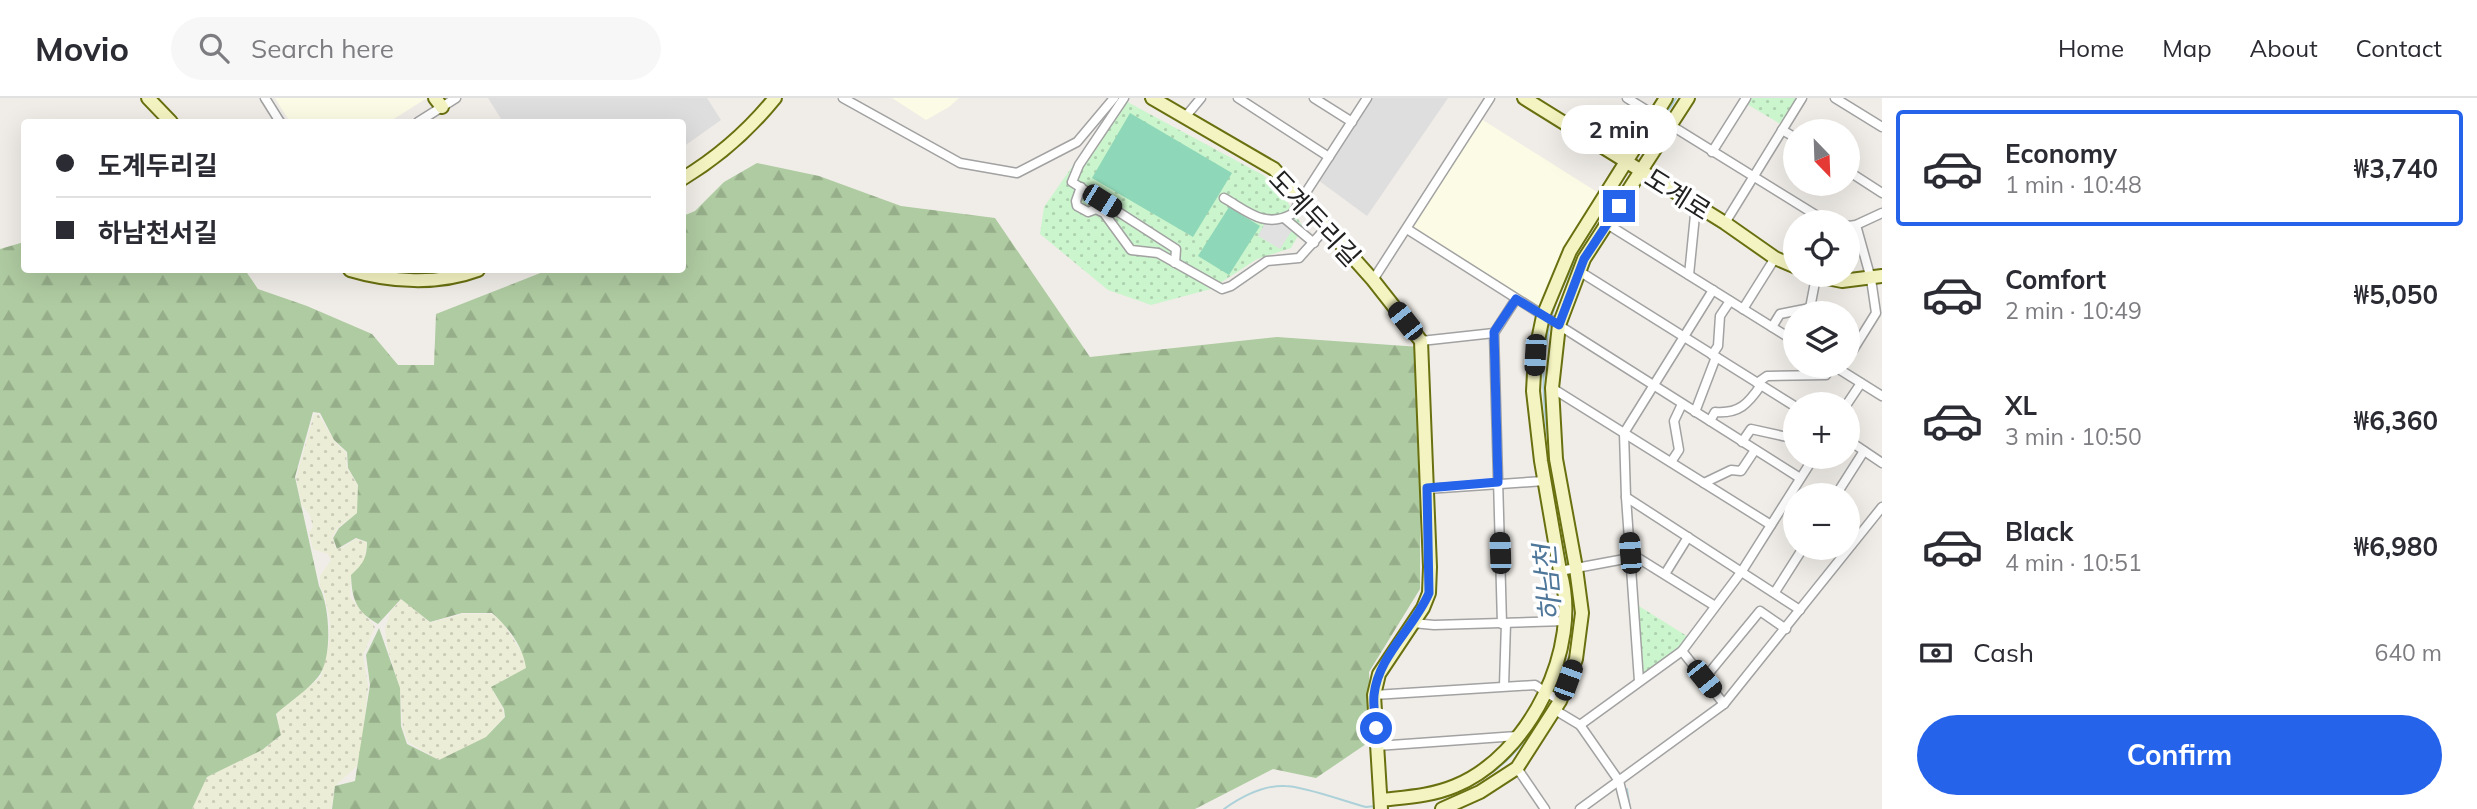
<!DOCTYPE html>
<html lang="en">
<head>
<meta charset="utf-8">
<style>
  :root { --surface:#fff; --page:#f7f7f7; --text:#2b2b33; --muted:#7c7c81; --line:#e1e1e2; --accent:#2563eb }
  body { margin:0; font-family:Mulish,"Noto Sans KR",sans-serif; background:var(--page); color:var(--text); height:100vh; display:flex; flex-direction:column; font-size:26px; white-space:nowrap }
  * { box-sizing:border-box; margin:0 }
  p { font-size:23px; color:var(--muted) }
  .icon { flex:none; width:38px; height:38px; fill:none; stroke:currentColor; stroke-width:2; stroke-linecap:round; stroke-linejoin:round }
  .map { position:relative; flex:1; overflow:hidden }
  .drawer { display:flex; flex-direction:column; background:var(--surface); width:595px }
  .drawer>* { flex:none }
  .top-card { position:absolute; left:21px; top:21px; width:665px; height:154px; border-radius:7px; box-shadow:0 7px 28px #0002; display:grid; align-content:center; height:154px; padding:0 35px; background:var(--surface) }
  .needle { width:46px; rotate:157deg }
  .tools { position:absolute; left:1783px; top:21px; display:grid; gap:14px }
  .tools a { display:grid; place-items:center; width:77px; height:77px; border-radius:50%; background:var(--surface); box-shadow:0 7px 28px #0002; font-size:35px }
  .end { position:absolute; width:32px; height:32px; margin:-16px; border:9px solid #2563eb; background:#fff; box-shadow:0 0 0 4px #fff }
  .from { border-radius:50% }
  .bubble { position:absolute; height:49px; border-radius:24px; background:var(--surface); box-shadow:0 7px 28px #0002; font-size:23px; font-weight:700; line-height:49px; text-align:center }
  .car { position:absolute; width:21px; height:42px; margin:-21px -10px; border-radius:9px; box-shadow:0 0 5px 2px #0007; background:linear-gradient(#222 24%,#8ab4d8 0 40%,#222 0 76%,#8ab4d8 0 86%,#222 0) }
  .top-card b { display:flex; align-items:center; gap:24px; height:66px; font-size:26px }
  .top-card b+b { border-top:2px solid var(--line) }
  .top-card i { width:18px; height:18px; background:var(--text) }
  ul { padding:12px 0 0; list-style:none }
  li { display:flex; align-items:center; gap:21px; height:116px; margin:0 14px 10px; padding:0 21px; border:4px solid transparent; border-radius:7px }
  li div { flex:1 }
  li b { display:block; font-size:26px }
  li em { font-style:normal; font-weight:700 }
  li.selected { border-color:var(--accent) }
  li>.icon { width:63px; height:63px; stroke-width:1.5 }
  .pay { display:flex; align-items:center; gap:18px; height:77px; padding:0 35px; font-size:26px }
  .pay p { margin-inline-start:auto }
  .button { display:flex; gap:14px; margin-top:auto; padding:14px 35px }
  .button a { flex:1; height:80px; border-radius:42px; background:var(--accent); color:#fff; font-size:28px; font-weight:700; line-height:80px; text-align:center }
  header { display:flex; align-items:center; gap:42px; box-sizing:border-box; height:98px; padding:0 35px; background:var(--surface); border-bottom:2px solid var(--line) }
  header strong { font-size:33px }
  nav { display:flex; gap:38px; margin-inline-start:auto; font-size:24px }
  .search { width:490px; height:63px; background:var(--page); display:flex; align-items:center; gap:18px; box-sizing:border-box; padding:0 24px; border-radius:38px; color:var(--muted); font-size:26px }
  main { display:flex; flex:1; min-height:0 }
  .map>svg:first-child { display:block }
</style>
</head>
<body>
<header>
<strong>Movio</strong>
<div class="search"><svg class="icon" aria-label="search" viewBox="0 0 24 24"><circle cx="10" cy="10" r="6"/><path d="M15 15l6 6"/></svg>Search here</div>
<nav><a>Home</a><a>Map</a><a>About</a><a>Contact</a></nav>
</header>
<main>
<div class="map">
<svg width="1882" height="711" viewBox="0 0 1882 711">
  <defs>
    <pattern id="farmland-dots" width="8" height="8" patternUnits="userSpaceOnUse" patternTransform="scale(1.75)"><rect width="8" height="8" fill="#ecedd6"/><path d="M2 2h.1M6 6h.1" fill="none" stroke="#cacbb7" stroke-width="1.8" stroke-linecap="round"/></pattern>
    <pattern id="forest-firs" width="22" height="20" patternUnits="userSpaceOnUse" patternTransform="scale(1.75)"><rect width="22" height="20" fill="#afcba1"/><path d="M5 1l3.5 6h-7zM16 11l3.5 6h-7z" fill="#96ae8a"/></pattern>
    <pattern id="park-dots" width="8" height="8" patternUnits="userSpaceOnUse" patternTransform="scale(1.75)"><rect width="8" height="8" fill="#cbf5cc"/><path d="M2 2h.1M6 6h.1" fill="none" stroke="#aed2af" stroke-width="1.8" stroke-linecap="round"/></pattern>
  </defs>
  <rect width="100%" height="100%" fill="#f0ede8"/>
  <g fill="#dfdede">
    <polygon points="488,0 707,0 721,22 683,49 682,24 503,24"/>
    <polygon points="1370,0 1448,0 1367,118 1318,82"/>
  </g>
  <g fill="#fcfbe5">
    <polygon points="275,0 427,0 389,24 290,24"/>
    <polygon points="892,0 959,0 949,9 926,22"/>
    <polygon points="1475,17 1605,99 1543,218 1407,131"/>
  </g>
  <g fill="url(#farmland-dots)">
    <polygon points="318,316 335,344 346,355 347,370 358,388 357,415 338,429 332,439 336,451 344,449 356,441 367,445 364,464 351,477 350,499 375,529 363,557 368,588 361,655 357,668 335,688 331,711 192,711 207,679 262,652 281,638 277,615 321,579 329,546 330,523 324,494 320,489 320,478 331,462 328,456 313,451 309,435 313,429 310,417 302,407 296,380 314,317"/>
    <polygon points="402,501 430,525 463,516 492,516 502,524 523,556 526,570 491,589 503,611 504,619 486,639 439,662 408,644 403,630 400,591 387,548 385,530 391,513"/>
  </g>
  <path fill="url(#forest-firs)" d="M757,65l62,13 82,30 94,12 95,139 187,-20 143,10v242l-51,83 3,68 -56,38 -43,-9 -78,40h-863l3,-23 20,-5 15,-96 -4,-30 13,-27 21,60 1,38 6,18 32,16 47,-23 19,-20 -1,-8 -13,-22 35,-19c-3,-22 -18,-41 -34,-55h-30l-32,9 -29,-23 -23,25c-22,-13 -26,-24 -27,-49 12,-11 16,-17 16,-33l-11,-4 -19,11 -4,-11 6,-10 18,-15 1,-28 -10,-17 -1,-16 -13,-12 -14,-27 -7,-1 -18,65 24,109c11,19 14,74 -1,91 -11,14 -29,25 -42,37l5,21 -19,15 -55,27 -15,32h-192v-560l24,-7v28h221l13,19 49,17 65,28 26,31h36l2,-51 112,-44h134l1,-54 12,-5 29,-29z"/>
  <g fill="url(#park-dots)">
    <polygon points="1120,0 1263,77 1280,92 1303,129 1291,150 1257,161 1211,191 1151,207 1108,192 1040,136 1044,109"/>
    <polygon points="1748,0 1800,0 1782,27 1745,5"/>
    <polygon points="1634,505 1690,540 1681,552 1639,582"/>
  </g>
  <g fill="#8ed7b8">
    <polygon points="1130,15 1232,75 1193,139 1092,80"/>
    <polygon points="1229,109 1260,128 1229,177 1198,158"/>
  </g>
  <polygon fill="#e1e1e1" points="1266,123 1284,123 1293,131 1280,151 1258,138"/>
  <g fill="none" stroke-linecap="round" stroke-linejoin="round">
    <g stroke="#add1d9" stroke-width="2">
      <polyline points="1665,18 1676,0"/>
      <polyline points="1558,198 1576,161"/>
      <polyline points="1552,218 1556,203"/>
      <path d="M1549,349c-6,-41 -9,-82 1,-122"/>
      <polyline points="1561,421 1568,467"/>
      <path d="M1553,593c17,-38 23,-76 17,-117"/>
      <path d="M1466,688c37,-12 68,-52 83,-87"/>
      <polyline points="1627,691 1630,711"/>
      <polyline points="1392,707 1404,706"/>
      <path d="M1224,711c17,-12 40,-24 61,-23 19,0 61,16 81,21l10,-1"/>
    </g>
    <g stroke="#a2a2a2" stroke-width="11">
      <g id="street">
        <polyline points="265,0 280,24"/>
        <polyline points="843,0 960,65 1017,75 1077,44 1114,0"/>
        <polyline points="1124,0 1079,67 1072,84 1176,151 1175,165"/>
        <polyline points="1238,0 1329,59"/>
        <polyline points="1314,0 1352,24"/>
        <polyline points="1627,0 1827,124"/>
        <polyline points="1835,0 1882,29"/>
        <polyline points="1186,18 1201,0"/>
        <polyline points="418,24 456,0"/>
        <polyline points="1782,32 1796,40"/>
        <polyline points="1712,54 1746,0"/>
        <polyline points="1848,73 1882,95"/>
        <polyline points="1081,89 1076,103 1077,108 1088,114 1096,111 1104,115 1131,152 1158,155 1222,191 1231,188 1267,163 1299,160 1326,130"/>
        <path d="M1224,100c23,13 41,31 68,16l75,-116"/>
        <polyline points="1284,120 1314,145"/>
        <polyline points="1725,125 1802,0"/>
        <polyline points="1607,126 1796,244"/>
        <polyline points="1848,128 1856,127 1882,115"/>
        <polyline points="1407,131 1800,380"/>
        <polyline points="1579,173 1796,309"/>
        <polyline points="1689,177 1696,107"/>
        <polyline points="1373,182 1490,0"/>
        <polyline points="1810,210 1816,179"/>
        <polyline points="1743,211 1775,160"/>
        <polyline points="1772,229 1780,216 1810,210 1816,215"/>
        <polyline points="1421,243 1494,235"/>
        <polyline points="1712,257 1718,248 1720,218 1730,203"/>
        <polyline points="1848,260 1876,215 1871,181 1856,127"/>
        <polyline points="1834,268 1882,298"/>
        <polyline points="1757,285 1767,278 1826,277 1831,268"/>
        <polyline points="1552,290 1771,427"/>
        <polyline points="1847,306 1861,285"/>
        <polyline points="1695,314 1716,259"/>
        <path d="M1710,323l5,-9c24,2 33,-8 46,-27"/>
        <polyline points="1848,342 1882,365"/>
        <polyline points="1742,344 1751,331 1796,341"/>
        <polyline points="1671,364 1679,352 1674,323 1682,306"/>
        <polyline points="1704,385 1731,372 1741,373 1755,352"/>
        <polyline points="1427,391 1544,383"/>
        <polyline points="1836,397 1864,353"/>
        <polyline points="1626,399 1800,512"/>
        <polyline points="1630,455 1715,508"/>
        <polyline points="1560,473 1630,460"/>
        <polyline points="1665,476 1688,439"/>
        <polyline points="1775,494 1803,450"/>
        <polyline points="1413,525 1434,527 1565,523"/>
        <polyline points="1502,526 1494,235 1516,201"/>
        <polyline points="1682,553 1724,606"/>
        <polyline points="1704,581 1760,513 1786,531"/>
        <polyline points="1639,583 1626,399 1624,335 1713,192"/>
        <polyline points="1504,588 1506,525"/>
        <polyline points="1374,597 1535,587 1560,603"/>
        <polyline points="1555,612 1580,627 1682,553 1742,473 1814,359"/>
        <polyline points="1580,627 1619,683 1626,711"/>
        <polyline points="1377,648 1517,638"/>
        <polyline points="1517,670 1545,711"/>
        <polyline points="1580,711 1724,606 1882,409"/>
      </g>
    </g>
    <g stroke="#697010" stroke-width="16">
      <g id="secondary">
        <polyline points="148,0 171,24"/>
        <polyline points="435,0 442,9"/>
        <polyline points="1152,0 1274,71 1373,182 1421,243 1430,469 1429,495 1423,510 1379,576 1374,597 1381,711"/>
        <polyline points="1524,0 1725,125 1775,160 1796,169"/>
        <path d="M682,81c35,-21 67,-49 93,-81"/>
        <path d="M350,172c40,12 88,15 128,0"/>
        <polyline points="1812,177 1842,183 1882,178"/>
        <path d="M1381,702c26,-3 50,-4 74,-14 74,-30 128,-139 105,-215l-19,-110 -8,-70 2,-36 8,-39 27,-65 96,-153"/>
        <polyline points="1442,711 1480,694 1517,670 1560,603 1576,561 1582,515 1576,470 1556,361 1552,290 1559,227 1584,161 1688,0"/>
      </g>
    </g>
    <use href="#street" stroke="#fff" stroke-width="8"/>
    <use href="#secondary" stroke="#f4f4c2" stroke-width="12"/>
  </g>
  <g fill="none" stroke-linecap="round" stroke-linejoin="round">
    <path stroke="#2563eb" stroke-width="9" d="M1376,630c-1,-11 -3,-22 -2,-33 4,-39 40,-67 55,-102l-2,-105 71,-6 -4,-150 22,-33 43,26 25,-66 35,-53"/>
  </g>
  <g text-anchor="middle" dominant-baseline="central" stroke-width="7" stroke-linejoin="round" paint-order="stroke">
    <g font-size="26" fill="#212121" stroke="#fff">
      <text transform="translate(1678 96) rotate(32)">도계로</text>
      <text transform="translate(1315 120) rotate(47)">도계두리길</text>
    </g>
    <g font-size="28" font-style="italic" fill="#4e7799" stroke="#fff">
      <text transform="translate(1547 485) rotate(-95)">하남천</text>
    </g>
  </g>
</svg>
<div class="tools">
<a><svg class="needle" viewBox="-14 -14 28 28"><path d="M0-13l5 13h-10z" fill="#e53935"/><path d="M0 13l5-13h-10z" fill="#7c7c81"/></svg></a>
<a><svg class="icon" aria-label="locate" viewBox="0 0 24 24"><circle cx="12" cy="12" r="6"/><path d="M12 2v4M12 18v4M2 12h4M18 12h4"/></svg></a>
<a><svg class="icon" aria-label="layers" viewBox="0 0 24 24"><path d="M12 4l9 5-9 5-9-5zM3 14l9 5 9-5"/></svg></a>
<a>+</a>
<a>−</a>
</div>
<i class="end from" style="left:1376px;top:630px"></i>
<i class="end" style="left:1619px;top:108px"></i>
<div class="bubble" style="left:1561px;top:7px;width:116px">2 min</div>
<i class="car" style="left:1102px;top:103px;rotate:122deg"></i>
<i class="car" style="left:1405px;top:223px;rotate:322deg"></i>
<i class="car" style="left:1535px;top:257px;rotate:183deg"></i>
<i class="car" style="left:1500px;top:455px;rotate:358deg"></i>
<i class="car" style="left:1630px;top:455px;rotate:356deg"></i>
<i class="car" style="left:1704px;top:581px;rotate:141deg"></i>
<i class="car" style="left:1568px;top:582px;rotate:20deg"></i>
<div class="top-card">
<b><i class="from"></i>도계두리길</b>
<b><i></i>하남천서길</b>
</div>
</div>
<section class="drawer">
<ul>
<li class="selected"><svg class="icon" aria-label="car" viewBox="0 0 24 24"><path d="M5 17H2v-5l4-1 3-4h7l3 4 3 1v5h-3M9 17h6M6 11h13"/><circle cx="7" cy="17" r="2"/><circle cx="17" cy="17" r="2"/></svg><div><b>Economy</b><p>1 min · 10:48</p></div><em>₩3,740</em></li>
<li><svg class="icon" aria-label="car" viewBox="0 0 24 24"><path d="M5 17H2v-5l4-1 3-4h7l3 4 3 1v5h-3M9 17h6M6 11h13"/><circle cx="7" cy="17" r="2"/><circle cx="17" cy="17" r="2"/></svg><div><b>Comfort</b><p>2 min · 10:49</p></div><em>₩5,050</em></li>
<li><svg class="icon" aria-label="car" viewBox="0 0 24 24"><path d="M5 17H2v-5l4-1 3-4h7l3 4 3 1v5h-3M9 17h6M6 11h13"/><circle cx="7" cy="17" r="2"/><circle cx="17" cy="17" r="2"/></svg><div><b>XL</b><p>3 min · 10:50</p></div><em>₩6,360</em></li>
<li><svg class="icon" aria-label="car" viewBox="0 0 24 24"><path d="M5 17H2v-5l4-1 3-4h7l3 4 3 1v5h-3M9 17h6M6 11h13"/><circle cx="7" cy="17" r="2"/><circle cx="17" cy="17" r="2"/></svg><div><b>Black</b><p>4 min · 10:51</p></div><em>₩6,980</em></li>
</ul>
<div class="pay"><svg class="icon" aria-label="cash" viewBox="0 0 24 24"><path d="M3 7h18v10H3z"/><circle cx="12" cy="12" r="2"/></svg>Cash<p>640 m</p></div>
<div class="button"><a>Confirm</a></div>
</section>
</main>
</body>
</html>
